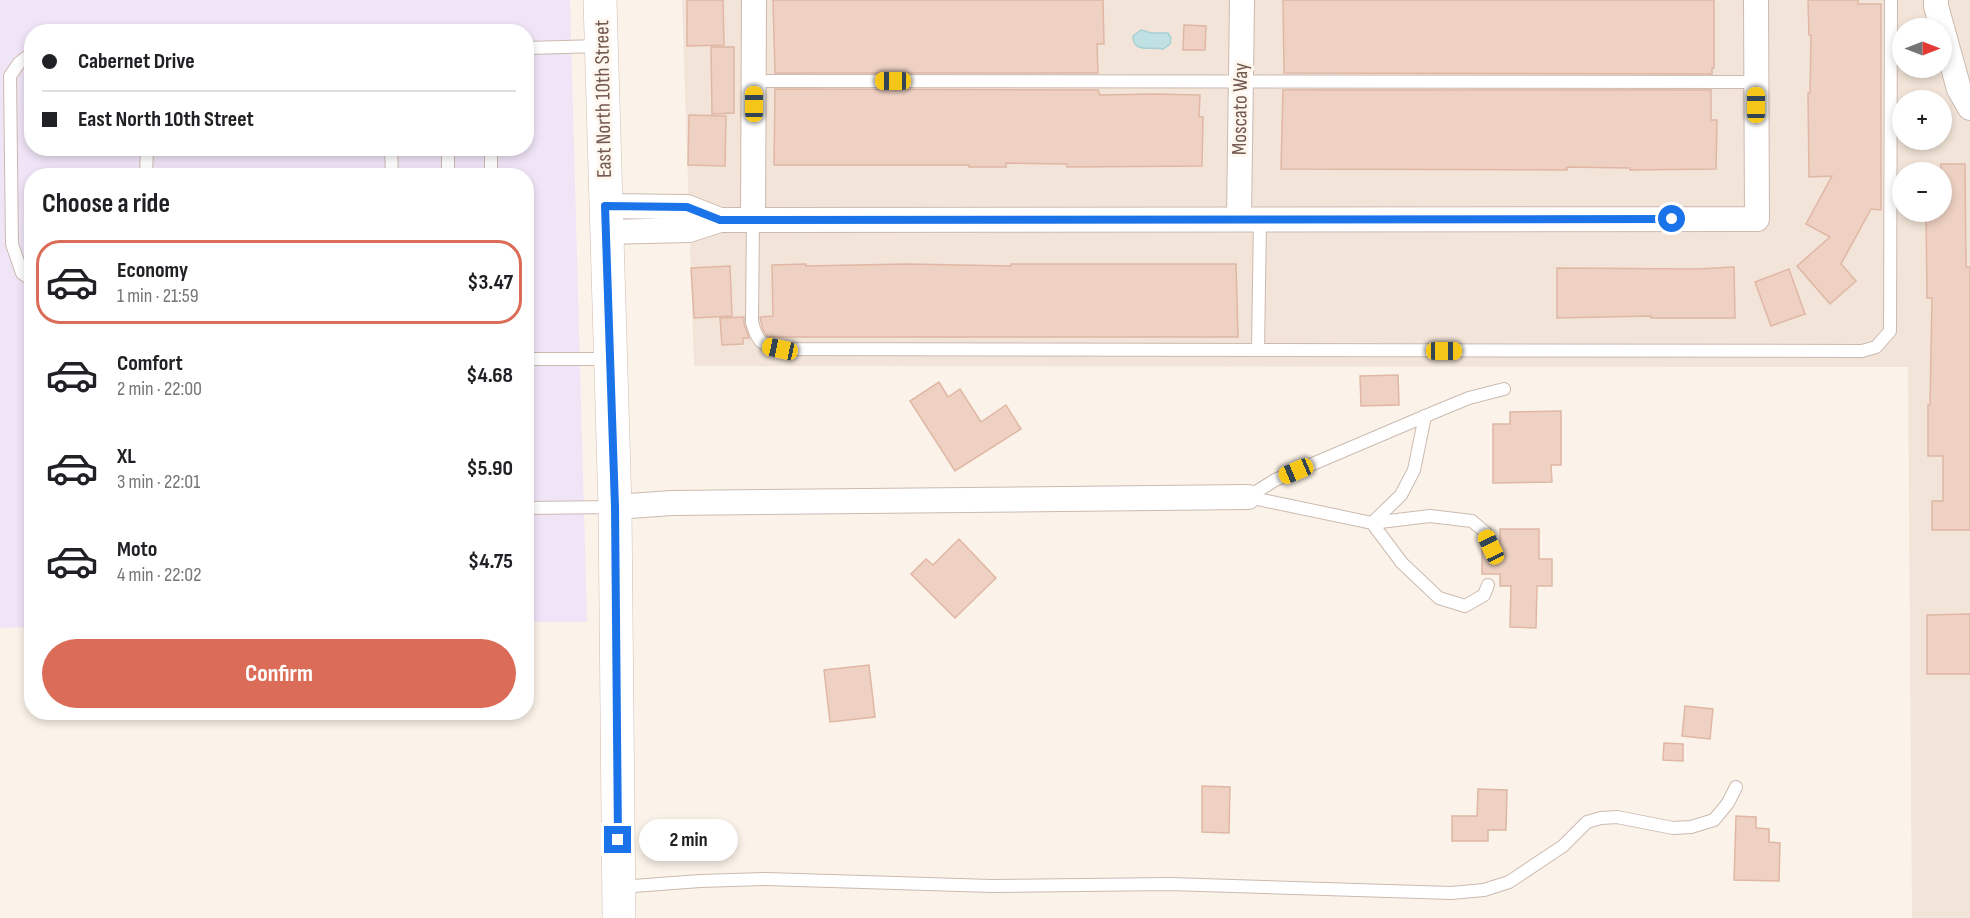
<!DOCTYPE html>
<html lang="en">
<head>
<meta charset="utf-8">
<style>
  :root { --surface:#fff; --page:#f6f6f6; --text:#202124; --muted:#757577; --line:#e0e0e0; --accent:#db6c58 }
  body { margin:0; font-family:"Sofia Sans Condensed",sans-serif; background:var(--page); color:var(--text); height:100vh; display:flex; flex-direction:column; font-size:22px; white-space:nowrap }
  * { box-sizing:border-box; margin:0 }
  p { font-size:20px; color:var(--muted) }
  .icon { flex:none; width:33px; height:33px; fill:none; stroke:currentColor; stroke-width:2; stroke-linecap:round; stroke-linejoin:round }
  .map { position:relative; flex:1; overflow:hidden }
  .details { position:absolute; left:24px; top:168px; width:510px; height:552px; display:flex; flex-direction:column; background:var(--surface); border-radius:24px; box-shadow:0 3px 9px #0003 }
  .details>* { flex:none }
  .banner { position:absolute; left:24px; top:24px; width:510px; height:132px; border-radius:24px; box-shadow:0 3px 9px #0003; display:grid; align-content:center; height:132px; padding:0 18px; background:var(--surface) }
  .needle { width:39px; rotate:90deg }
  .tools { position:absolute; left:1892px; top:18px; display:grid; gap:12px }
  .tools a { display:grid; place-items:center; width:60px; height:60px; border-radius:50%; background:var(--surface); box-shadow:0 3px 9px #0003; font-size:30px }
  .end { position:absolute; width:27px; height:27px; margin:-14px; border:8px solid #1a73e8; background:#fff; box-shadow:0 0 0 3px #fff }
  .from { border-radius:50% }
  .bubble { position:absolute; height:42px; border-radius:21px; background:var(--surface); box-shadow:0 3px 9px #0003; font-size:20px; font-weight:700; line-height:42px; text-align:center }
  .car { position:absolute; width:18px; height:36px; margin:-18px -9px; border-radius:8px; box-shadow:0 0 4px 2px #0007; background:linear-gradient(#f5c518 24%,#345 0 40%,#f5c518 0 76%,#345 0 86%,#f5c518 0) }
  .banner b { display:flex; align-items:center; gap:21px; height:57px; font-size:22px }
  .banner b+b { border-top:2px solid var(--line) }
  .banner i { width:15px; height:15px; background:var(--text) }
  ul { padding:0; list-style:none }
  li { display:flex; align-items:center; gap:18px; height:84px; margin:0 12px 9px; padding:0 6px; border:3px solid transparent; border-radius:24px }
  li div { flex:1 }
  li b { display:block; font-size:22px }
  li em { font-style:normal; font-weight:700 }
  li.selected { border-color:var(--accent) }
  li>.icon { width:54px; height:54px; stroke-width:1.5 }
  h2 { padding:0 18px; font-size:27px; line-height:72px }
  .cta { display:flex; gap:12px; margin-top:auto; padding:12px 18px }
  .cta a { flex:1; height:69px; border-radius:36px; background:var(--accent); color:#fff; font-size:24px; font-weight:700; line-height:69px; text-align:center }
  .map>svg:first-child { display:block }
</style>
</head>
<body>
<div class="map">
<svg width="1970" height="918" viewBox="0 0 1970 918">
  <rect width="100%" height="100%" fill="#fbf3e9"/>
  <path fill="#f2e4d8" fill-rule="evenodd" d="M682,0h1288v918h-58l-4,-551 -1214,-1zM1902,28h39v40h-39zM1902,100h39v40h-39zM1902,172h39v40h-39z"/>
  <path fill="#f0e5f7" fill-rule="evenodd" d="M0,0h570l17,622h-60l-1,-446h-494l-1,451 -31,1zM32,32h494v116h-494z"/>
  <path fill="#bfe1e3" stroke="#a6d0d4" stroke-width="1.5" d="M1141,30l10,3h17l3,5 -1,6 -7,5c-11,-3 -30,5 -30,-13z"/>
  <g fill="#eed1c3" stroke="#e0b7a4" stroke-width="1.5">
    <polygon points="687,0 723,0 724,45 687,46"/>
    <polygon points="773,0 1103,0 1104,44 1097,44 1098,73 775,73"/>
    <polygon points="1283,0 1714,0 1714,68 1712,68 1712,74 1284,73"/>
    <polygon points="1808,0 1858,0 1858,4 1881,4 1881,210 1871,209 1841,264 1856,281 1830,304 1797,266 1830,237 1806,224 1832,176 1809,177 1808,93 1810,93 1811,35 1809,35"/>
    <polygon points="1184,25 1206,26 1205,50 1183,50"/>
    <polygon points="711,47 734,47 734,113 712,114"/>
    <polygon points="775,89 1098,90 1100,95 1154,94 1200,95 1199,117 1203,117 1202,166 1067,167 1067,164 1006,163 1006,167 969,167 969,165 774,165"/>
    <polygon points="1283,90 1711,90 1711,120 1717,120 1716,169 1630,170 1630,168 1567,167 1567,170 1281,169"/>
    <polygon points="689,115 726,116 725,166 688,165"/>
    <polygon points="1941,164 1965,164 1966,267 1970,267 1970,530 1932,530 1932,501 1943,501 1943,456 1928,456 1928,405 1930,405 1932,298 1927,298 1926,212 1941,212"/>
    <polygon points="806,264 806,266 907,264 1011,266 1011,264 1236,264 1238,337 768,337 763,330 760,317 773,316 772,265"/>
    <polygon points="730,266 732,316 694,318 691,268"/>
    <polygon points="1734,267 1735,318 1651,318 1651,316 1557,318 1557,268 1697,269"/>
    <polygon points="1789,269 1805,314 1771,326 1755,282"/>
    <polygon points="744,317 744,324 749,338 743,338 743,344 722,345 720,318"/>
    <polygon points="1398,375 1399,405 1361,406 1360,376"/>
    <polygon points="939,382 948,397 960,389 981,422 1006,405 1021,429 955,471 910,401"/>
    <polygon points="1561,411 1561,465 1551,465 1552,482 1493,483 1493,424 1510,424 1510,412"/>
    <polygon points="1500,529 1539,529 1539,559 1552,559 1552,586 1537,586 1536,628 1510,627 1511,586 1500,586 1500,574 1482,574 1482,549 1490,555 1495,554 1500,549"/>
    <polygon points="959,539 996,578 955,618 911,574 926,559 933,565"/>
    <polygon points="1970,614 1970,674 1927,674 1927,615"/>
    <polygon points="869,665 875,717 830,722 824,670"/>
    <polygon points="1685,706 1713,709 1710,739 1682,736"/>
    <polygon points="1664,743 1683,744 1683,761 1663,760"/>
    <polygon points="1202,786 1230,787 1229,833 1202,832"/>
    <polygon points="1478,789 1507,790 1506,830 1488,830 1488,841 1452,841 1452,816 1477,816"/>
    <polygon points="1736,816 1756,817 1756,828 1769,829 1769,842 1780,843 1779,881 1734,880"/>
  </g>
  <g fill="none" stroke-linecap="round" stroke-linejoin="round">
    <g stroke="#ccbab0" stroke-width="14">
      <g id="service">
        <polyline points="526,48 600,46"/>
        <polyline points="32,53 19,63 10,76 12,244 22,273 32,280"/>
        <polyline points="754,81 1756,82"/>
        <polyline points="391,148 392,176"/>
        <polyline points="448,148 448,176"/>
        <polyline points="491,148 491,176"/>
        <polyline points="146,176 147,148"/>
        <path d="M753,219l-1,103c5,19 9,23 28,27l1082,2 14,-4 14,-16 1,-331"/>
        <polyline points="1258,350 1260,219"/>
        <polyline points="526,359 609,359"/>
        <polyline points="1248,497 1372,523 1402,563 1439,598 1465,606 1484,595 1488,585"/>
        <polyline points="1248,497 1275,480 1442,409 1469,398 1504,389"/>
        <polyline points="526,508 615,507"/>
        <polyline points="1372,523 1430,516 1472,521 1485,532 1491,547"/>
        <polyline points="1372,523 1401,495 1414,470 1425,416"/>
        <polyline points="620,887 700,881 766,879 992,886 1170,884 1451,893 1484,890 1509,882 1563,846 1587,822 1601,818 1617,817 1673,828 1691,827 1714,820 1728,803 1736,787"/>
      </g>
    </g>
    <g stroke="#ccbab0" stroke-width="26">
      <g id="minor">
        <polyline points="1936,0 1936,6 1959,89 1970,108"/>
        <polyline points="605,206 687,207 720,220 689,230 606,232"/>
        <polyline points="753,219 754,0"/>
        <polyline points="1239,219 1242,0"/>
        <polyline points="720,220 1757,219 1756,0"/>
        <polyline points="615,507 672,503 1248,497"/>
      </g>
    </g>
    <g stroke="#d1bcb0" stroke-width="34">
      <polyline id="secondary" points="600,0 615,507 619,918"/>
    </g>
    <use href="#service" stroke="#fff" stroke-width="12"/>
    <use href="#minor" stroke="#fff" stroke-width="24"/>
    <use href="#secondary" stroke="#fff" stroke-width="33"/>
  </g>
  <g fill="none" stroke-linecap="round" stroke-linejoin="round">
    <polyline stroke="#1a73e8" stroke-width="8" points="618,840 615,507 605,206 687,207 720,220 1672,219"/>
  </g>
  <g text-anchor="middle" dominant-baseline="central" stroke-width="6" stroke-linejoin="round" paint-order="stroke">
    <g font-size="21" fill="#74594e" stroke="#fef7ef">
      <text transform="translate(603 99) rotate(-91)">East North 10th Street</text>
      <text transform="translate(1240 109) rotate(-89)">Moscato Way</text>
    </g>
  </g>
</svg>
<div class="tools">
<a><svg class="needle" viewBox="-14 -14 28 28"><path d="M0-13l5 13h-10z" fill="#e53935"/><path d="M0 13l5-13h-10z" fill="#757577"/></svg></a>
<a>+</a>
<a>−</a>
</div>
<i class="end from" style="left:1672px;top:219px"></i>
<i class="end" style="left:618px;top:840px"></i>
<div class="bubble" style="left:639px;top:819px;width:99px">2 min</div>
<i class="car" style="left:893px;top:81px;rotate:270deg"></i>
<i class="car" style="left:754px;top:104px;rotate:0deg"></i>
<i class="car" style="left:1756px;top:105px;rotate:0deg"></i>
<i class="car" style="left:780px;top:349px;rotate:282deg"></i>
<i class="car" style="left:1444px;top:351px;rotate:90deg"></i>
<i class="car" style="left:1296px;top:471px;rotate:247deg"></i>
<i class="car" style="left:1491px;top:547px;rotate:335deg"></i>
<div class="banner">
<b><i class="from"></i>Cabernet Drive</b>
<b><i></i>East North 10th Street</b>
</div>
<section class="details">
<h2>Choose a ride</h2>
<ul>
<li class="selected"><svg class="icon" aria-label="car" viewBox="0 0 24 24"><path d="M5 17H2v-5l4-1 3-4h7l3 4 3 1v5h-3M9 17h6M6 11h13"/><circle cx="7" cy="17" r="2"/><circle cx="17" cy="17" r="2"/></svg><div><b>Economy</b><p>1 min · 21:59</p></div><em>$3.47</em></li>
<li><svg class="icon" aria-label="car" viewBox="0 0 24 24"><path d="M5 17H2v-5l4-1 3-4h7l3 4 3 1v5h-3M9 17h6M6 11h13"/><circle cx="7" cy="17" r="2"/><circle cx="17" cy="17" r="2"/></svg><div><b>Comfort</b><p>2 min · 22:00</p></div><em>$4.68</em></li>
<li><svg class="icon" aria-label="car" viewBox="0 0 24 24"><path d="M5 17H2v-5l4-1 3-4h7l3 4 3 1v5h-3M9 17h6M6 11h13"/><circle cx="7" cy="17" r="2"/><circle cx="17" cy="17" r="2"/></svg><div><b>XL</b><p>3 min · 22:01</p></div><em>$5.90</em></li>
<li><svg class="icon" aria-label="car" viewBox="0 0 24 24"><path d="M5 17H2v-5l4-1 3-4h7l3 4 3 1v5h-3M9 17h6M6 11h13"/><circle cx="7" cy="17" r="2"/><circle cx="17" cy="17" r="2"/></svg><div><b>Moto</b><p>4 min · 22:02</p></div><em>$4.75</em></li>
</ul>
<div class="cta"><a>Confirm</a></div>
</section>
</div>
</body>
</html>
